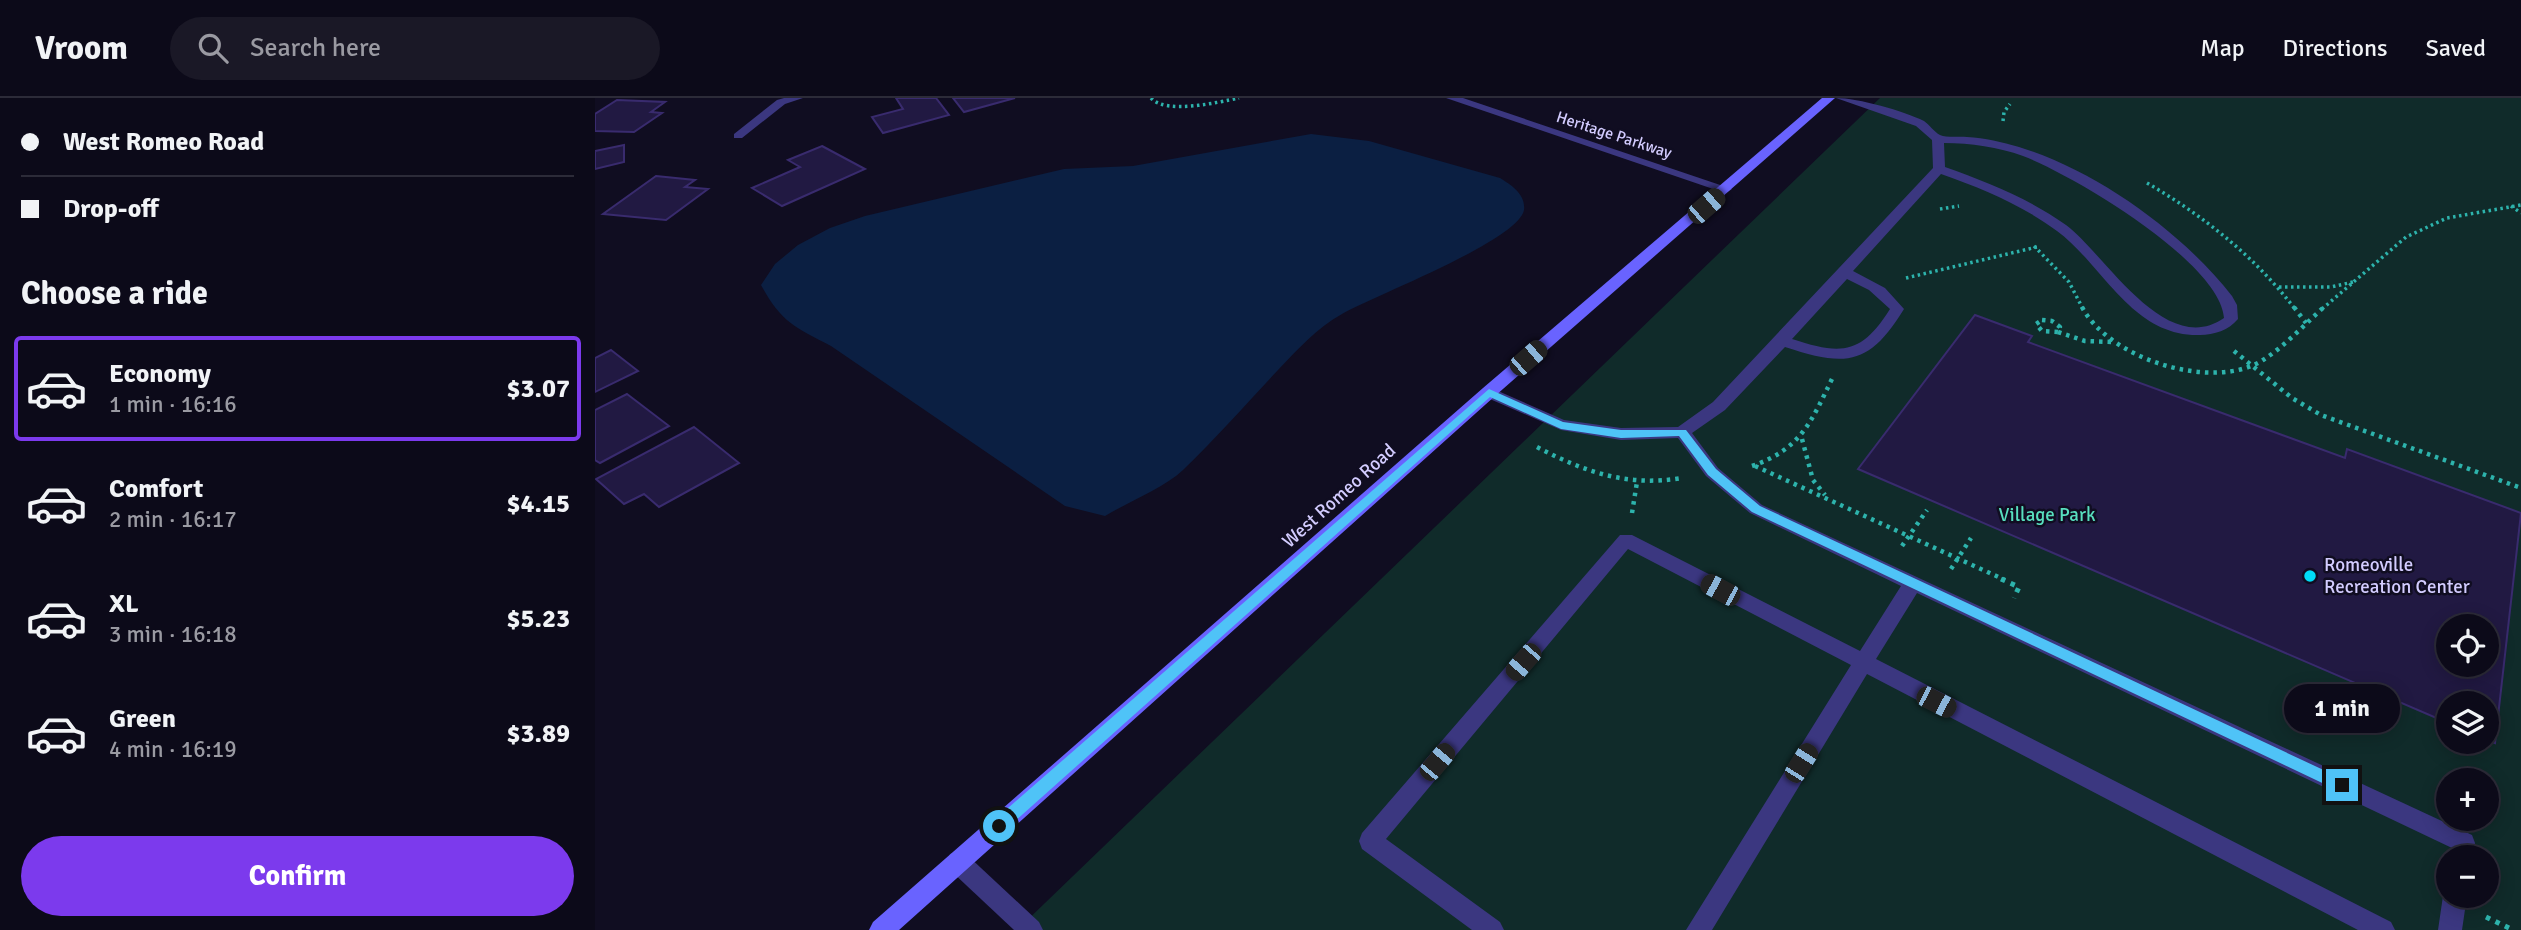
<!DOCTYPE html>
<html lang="en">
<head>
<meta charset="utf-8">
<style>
  :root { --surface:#0c0a19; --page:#1a1826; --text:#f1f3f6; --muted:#9a9aa2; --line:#2c2b38; --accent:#7c3aed }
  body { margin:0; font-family:Signika,sans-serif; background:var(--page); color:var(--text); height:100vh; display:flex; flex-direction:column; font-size:26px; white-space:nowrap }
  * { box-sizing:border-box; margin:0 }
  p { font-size:23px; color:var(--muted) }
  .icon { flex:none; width:38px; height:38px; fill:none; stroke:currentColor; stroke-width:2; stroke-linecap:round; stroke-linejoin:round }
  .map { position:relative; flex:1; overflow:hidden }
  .drawer { display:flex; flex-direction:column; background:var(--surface); width:595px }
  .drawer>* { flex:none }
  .banner { display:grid; align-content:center; height:154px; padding:0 21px; background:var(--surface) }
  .buttons { position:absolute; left:1841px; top:516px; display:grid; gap:14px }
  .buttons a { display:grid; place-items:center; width:63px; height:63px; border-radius:50%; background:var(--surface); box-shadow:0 4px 18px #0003,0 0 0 2px var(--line); font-size:35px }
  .end { position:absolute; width:32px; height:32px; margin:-16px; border:9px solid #4fc3f7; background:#111; box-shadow:0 0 0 4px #111 }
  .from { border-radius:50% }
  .bubble { position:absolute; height:49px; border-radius:24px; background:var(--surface); box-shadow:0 4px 18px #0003,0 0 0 2px var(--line); font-size:23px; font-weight:700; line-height:49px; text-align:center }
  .car { position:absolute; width:21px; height:42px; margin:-21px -10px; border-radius:9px; box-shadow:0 0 5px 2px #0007; background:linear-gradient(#222 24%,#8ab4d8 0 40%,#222 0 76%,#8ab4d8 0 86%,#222 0) }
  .banner b { display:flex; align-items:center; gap:24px; height:66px; font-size:26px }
  .banner b+b { border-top:2px solid var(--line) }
  .banner i { width:18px; height:18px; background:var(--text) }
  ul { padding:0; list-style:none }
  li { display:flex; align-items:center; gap:21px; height:105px; margin:0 14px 10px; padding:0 7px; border:4px solid transparent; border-radius:7px }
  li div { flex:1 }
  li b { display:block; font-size:26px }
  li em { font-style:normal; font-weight:700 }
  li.current { border-color:var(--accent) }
  li>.icon { width:63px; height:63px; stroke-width:1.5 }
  h2 { padding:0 21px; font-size:32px; line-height:84px }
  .cta { display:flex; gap:14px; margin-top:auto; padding:14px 21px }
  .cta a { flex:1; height:80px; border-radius:42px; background:var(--accent); color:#fff; font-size:28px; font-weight:700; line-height:80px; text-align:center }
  header { display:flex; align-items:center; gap:42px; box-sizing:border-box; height:98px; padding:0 35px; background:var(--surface); border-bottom:2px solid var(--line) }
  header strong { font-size:33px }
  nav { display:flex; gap:38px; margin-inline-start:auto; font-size:24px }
  .search { width:490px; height:63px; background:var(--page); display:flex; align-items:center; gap:18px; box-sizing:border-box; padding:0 24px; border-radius:38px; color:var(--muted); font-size:26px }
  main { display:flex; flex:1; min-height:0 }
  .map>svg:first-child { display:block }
</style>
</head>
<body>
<header>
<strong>Vroom</strong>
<div class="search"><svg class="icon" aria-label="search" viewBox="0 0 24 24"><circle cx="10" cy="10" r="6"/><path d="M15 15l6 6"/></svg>Search here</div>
<nav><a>Map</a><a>Directions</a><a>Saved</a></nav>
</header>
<main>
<section class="drawer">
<div class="banner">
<b><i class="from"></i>West Romeo Road</b>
<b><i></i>Drop-off</b>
</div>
<h2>Choose a ride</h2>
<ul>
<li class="current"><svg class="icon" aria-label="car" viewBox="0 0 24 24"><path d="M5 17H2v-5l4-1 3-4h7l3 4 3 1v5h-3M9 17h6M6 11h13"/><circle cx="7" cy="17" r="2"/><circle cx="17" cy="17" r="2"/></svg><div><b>Economy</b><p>1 min · 16:16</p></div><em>$3.07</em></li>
<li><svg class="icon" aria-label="car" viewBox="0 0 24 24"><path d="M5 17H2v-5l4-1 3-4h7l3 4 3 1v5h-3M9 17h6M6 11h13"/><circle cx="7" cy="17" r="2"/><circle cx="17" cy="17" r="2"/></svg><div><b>Comfort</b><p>2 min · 16:17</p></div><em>$4.15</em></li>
<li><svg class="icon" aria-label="car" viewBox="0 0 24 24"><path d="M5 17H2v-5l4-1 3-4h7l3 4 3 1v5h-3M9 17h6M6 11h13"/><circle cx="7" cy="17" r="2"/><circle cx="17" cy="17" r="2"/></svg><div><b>XL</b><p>3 min · 16:18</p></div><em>$5.23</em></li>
<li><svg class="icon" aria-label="car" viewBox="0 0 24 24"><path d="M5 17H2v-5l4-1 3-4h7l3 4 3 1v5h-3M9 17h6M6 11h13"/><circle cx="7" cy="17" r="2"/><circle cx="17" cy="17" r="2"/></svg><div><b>Green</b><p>4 min · 16:19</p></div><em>$3.89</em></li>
</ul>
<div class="cta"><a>Confirm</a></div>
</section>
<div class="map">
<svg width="1926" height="832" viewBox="0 0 1926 832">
  <rect width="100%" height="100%" fill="#100d21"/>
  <path fill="#102b2a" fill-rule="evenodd" d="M1285,0h641v832h-1504zM1853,528h39v39h-39zM1853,606h39v38h-39zM1853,682h39v39h-39zM1853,760h39v38h-39z"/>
  <path fill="#0b1f42" d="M716,36l58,7 131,37c11,7 26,16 24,32 -6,31 -151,86 -182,104 -25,14 -45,36 -64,56 -31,33 -62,68 -95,100 -19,18 -55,32 -78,46l-40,-10 -234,-160c-37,-19 -50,-24 -70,-61l14,-21 23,-19 32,-17 35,-12 199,-47 69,-3z"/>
  <g fill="#211942" stroke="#392b6e" stroke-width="2" fill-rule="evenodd">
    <polygon points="301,0 341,0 354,17 288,35 277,19 308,11"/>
    <polygon points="358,0 420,0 369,14"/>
    <polygon points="22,2 70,4 56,14 67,15 39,34 0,33 0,16"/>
    <polygon points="29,47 29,64 0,71 0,53"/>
    <polygon points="227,48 270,71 187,108 157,90 205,69 193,62"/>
    <polygon points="61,78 100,82 90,89 113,91 71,122 8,116"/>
    <path d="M1380,217l57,21 -4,6 317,116 2,-9 174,64 -26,230 -8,-3v-36h-39v19l-590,-254zM1853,528h39v39h-39z"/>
    <polygon points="16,252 43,273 0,294 0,260"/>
    <polygon points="32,296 74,328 5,365 0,362 0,312"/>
    <polygon points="99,329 144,365 64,409 49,396 29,406 1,381"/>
  </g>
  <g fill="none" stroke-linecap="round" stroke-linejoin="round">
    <g stroke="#2db3ac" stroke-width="3.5" stroke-dasharray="2.5 3.5" stroke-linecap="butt">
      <path d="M556,0c15,17 68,4 88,0"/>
      <polyline points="1408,23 1409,14 1415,6"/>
      <path d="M1552,85c57,33 108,74 148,126"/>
      <polyline points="1916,108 1926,115"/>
      <polyline points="1345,111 1364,108"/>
      <polyline points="1439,148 1474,184 1488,211"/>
      <polyline points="1311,180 1442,149"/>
      <polyline points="1684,189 1736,189 1758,184"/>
      <polyline points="1727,211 1811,139 1852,120 1926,107"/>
    </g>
    <g stroke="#2db3ac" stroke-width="4.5" stroke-dasharray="3.5 5" stroke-linecap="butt">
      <path d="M1487,209c27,52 131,85 181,53 22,-14 42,-36 61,-53"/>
      <polyline points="1699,209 1711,225"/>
      <polygon points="1447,222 1457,223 1465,229 1463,234 1447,233 1441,226"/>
      <polyline points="1463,234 1490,243 1517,244"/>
      <polyline points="1639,253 1697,300 1726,317 1926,390"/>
      <polyline points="1207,341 1218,382 1230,397"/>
      <path d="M942,349c48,25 90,40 145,31"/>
      <path d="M1157,368c49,-17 59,-44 80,-87"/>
      <polyline points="1160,368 1410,482"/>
      <polyline points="1037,415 1042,384"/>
      <polyline points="1307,448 1332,412"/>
      <polyline points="1356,471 1376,440"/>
    </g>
    <g stroke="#2db3ac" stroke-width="5" stroke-dasharray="4.5 6" stroke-linecap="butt">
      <polyline points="1406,481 1424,489 1419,500"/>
      <polyline points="1891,819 1918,832"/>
    </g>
    <g fill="#3b3780" fill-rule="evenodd">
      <path d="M1241,0c22,0 68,13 88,23 6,4 10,11 16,14 7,3 19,1 27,2 18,1 35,5 52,10 78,24 163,85 213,149l5,9 1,14c-9,11 -24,16 -38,16 -68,2 -96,-69 -143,-104 -35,-26 -76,-43 -116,-57l-88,97 32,17 19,21c-35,57 -58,58 -119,38l-60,63 -33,23 26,35 44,37 710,330 3,8 -3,15h-22l2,-10 -535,-255 -41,66 515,263 4,8h-37l-491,-256 -155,256h-26l165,-265 -223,-116 -242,290 114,83 4,8h-32l-110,-81 -3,-8 3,-8 258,-298h12l228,116 41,-65 -151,-73 -44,-37 -28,-38 -57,2 -60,-10 -78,-34 -2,-4 8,-5 75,33 57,8 57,-1 35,-25 220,-234 -1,-28 -16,-14zM1349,45c27,0 54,4 79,13 50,19 197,106 201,162 -59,41 -119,-64 -158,-93 -36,-26 -79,-43 -121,-58zM1252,181l22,11 21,19c-29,46 -49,46 -98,30z"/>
      <polygon points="1853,789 1853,798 1872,798 1867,832 1843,832 1848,798"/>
    </g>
    <g fill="#3b3780" fill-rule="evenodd">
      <polygon points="189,0 208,0 190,6 147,40 139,40 139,36 182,2"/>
      <polygon points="851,0 868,0 1137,91 1131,95 1127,94"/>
      <polygon points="363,753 371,756 444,824 448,832 419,832 355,772 352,764 355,756"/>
    </g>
    <polygon fill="#6963ff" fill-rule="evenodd" points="1227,0 1240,0 900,298 304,832 274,832 278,824 888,290"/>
  </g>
  <polygon fill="#4fc3f7" points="894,291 968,324 1026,332 1091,332 1121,371 1165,408 1752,683 1752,692 1742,692 1157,414 1113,377 1084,338 1026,340 966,331 895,299 409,733 398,733 396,728 398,723"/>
  <circle fill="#00dcf7" stroke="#100d21" stroke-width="2.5" cx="1715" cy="478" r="7"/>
  <g text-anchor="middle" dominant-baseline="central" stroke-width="5" stroke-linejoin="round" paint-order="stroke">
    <g font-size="16" fill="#d3ccff" stroke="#100d21">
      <text transform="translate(1019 37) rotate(18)">Heritage Parkway</text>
    </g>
    <g font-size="19" fill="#d3ccff" stroke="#100d21">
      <text transform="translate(744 398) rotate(-42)">West Romeo Road</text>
    </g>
    <g font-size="19" fill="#58dfbf" stroke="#100d21">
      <text x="1452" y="417">Village Park</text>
    </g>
    <g font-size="19" fill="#d3ccff" stroke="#100d21" text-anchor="start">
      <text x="1729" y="467">Romeoville<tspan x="1729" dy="22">Recreation Center</tspan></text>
    </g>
  </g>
</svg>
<div class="buttons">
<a><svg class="icon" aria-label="locate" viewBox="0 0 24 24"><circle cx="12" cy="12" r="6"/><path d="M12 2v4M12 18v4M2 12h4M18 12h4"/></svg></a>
<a><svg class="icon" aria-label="layers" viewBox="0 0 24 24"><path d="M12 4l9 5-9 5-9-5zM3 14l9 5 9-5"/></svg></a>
<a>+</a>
<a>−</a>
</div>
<i class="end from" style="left:404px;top:728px"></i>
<i class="end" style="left:1747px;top:687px"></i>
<div class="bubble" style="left:1689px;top:586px;width:116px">1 min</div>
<i class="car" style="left:1111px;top:108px;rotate:49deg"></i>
<i class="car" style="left:933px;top:260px;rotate:49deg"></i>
<i class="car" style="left:1125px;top:492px;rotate:298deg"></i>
<i class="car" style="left:928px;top:564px;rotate:221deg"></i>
<i class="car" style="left:1341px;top:604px;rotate:117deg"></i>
<i class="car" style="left:842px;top:664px;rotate:40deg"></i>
<i class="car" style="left:1206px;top:665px;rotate:32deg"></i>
</div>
</main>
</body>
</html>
